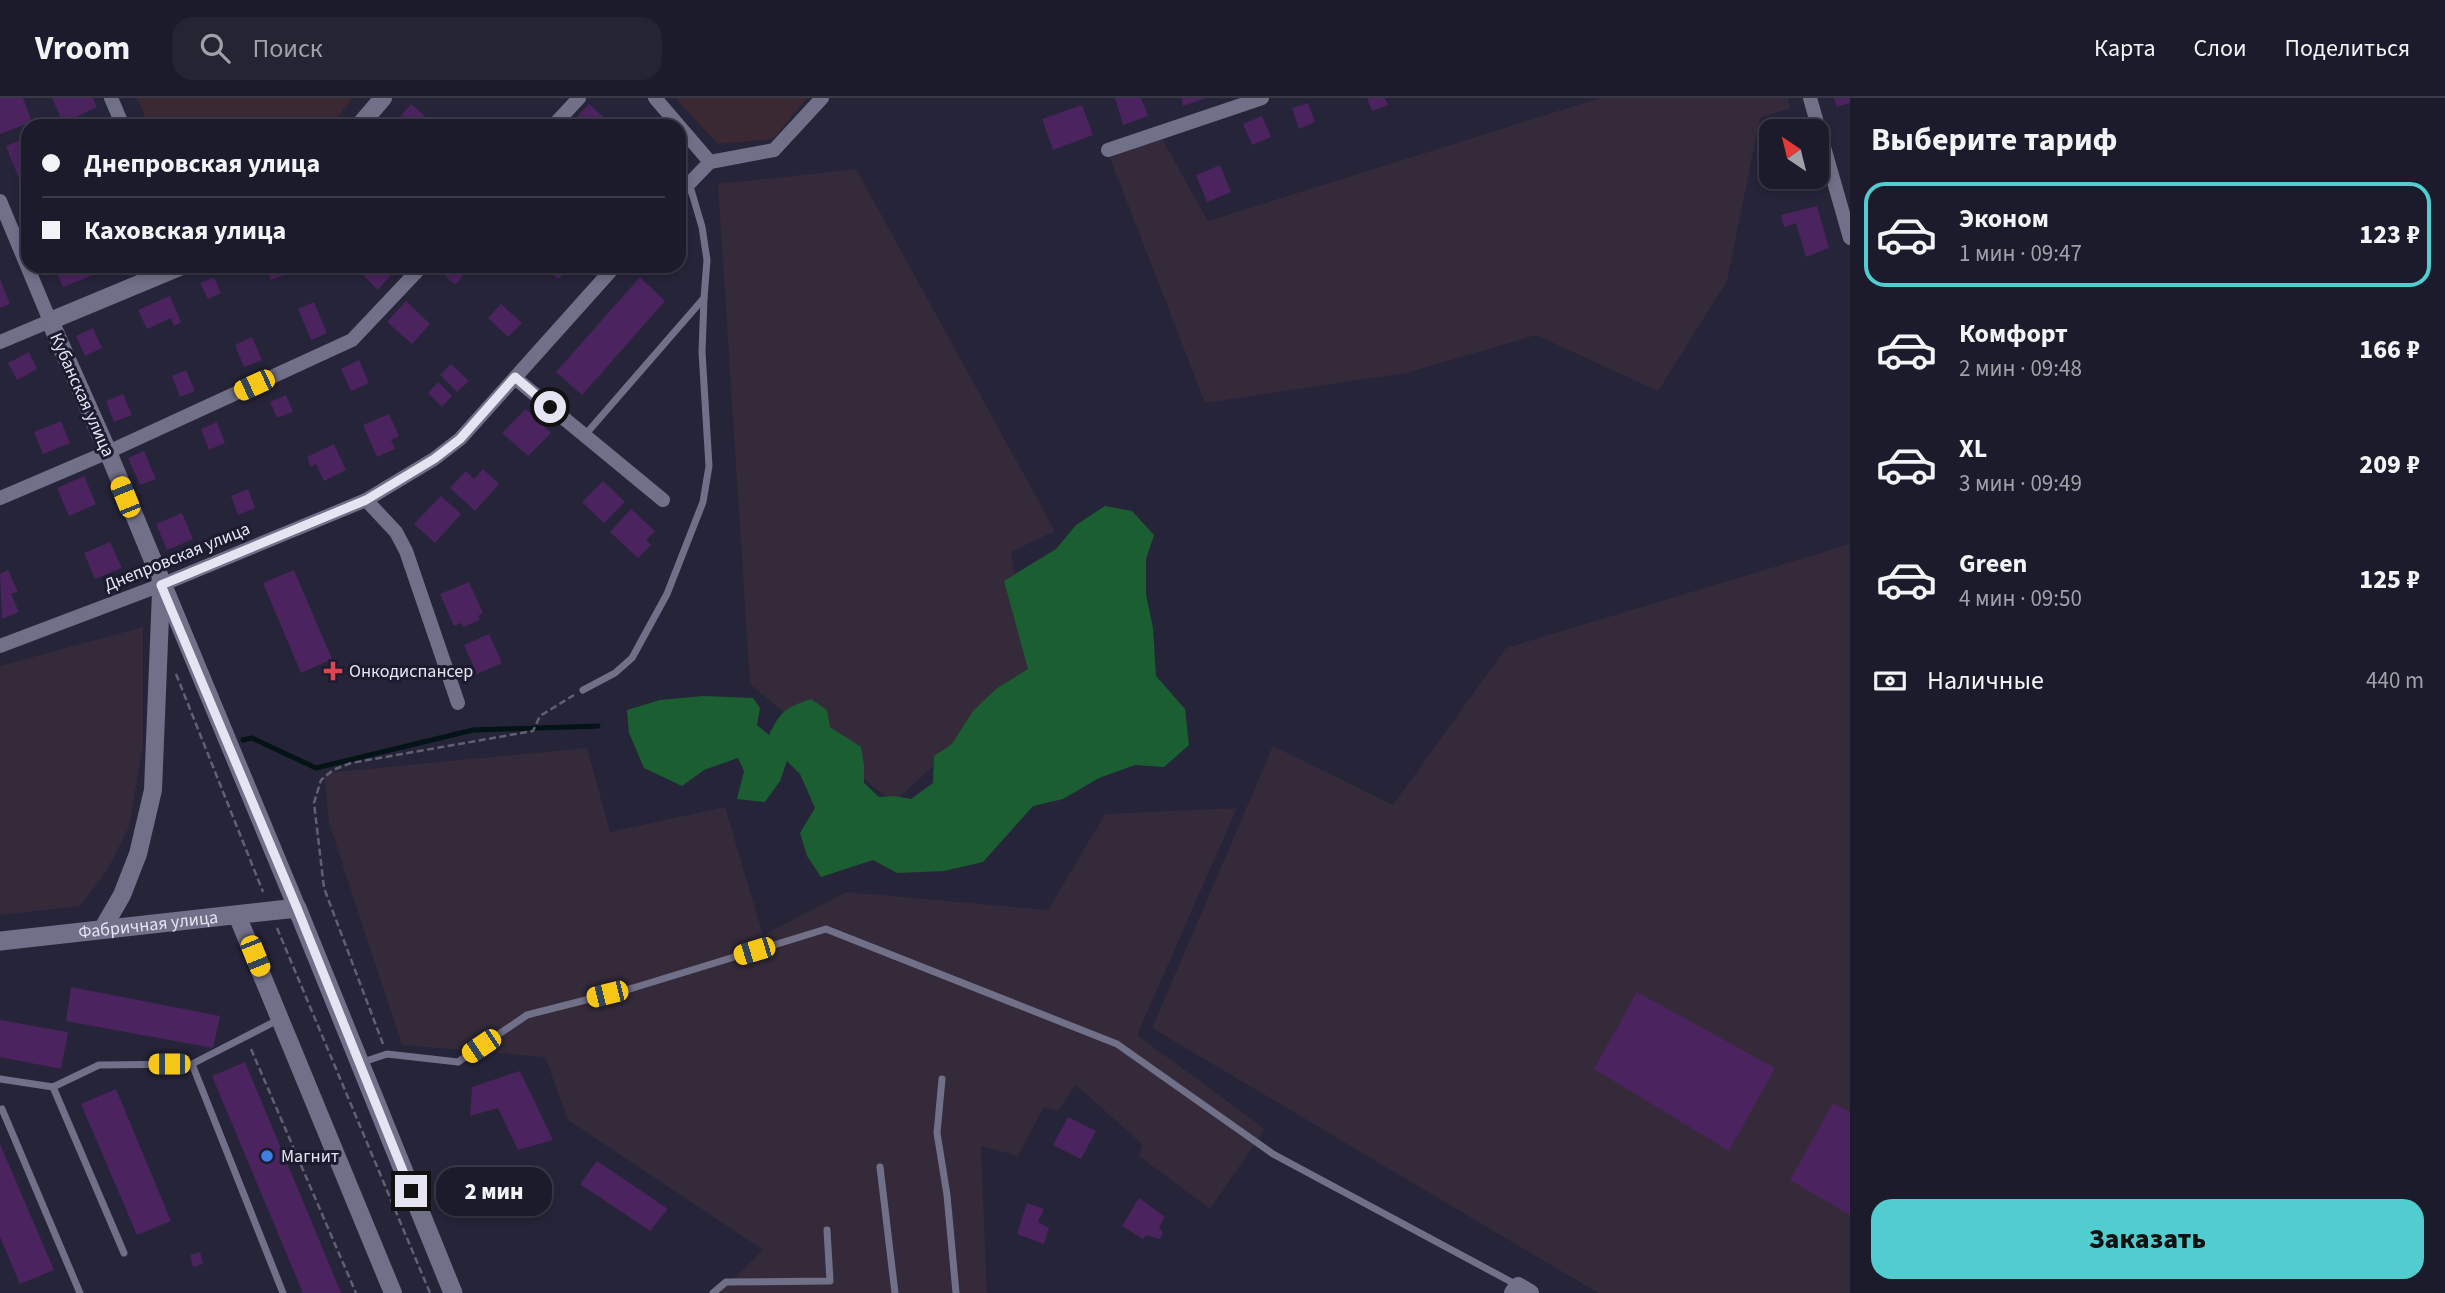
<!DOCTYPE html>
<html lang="ru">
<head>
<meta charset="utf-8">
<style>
  :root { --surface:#1c1b2b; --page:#252433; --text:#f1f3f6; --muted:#a0a1a9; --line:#3a3947; --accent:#52cdcf }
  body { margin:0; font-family:"Source Sans 3",sans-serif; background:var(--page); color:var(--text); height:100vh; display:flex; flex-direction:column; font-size:26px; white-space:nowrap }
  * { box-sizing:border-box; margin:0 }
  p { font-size:23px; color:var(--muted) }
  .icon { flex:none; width:38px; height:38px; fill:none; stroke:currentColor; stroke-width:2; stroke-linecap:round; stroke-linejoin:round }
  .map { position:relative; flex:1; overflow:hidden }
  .panel { display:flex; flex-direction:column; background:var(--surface); width:595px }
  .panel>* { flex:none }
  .guide { position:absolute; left:21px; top:21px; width:665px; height:154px; border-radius:21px; box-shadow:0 4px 10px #0003,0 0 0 2px var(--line); display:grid; align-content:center; height:154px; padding:0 21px; background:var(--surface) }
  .needle { width:46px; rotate:325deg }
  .tools { position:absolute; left:1759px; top:21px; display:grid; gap:14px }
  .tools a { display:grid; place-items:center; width:70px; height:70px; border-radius:14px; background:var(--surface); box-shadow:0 4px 10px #0003,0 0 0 2px var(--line); font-size:35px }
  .end { position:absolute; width:32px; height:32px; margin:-16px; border:9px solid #e4e4f2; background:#111; box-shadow:0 0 0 4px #111 }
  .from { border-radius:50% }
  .bubble { position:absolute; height:49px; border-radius:21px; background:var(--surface); box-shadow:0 4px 10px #0003,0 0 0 2px var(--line); font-size:23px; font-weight:800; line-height:49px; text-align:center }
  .car { position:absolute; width:21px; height:42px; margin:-21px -10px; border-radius:9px; box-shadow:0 0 5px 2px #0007; background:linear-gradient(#f5c518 24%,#345 0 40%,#f5c518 0 76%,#345 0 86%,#f5c518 0) }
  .guide b { display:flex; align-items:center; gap:24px; height:66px; font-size:26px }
  .guide b+b { border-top:2px solid var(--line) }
  .guide i { width:18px; height:18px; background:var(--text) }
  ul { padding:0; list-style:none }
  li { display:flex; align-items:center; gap:21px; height:105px; margin:0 14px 10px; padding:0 7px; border:4px solid transparent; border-radius:21px }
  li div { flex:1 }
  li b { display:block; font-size:26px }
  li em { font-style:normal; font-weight:800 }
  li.active { border-color:var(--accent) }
  li>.icon { width:63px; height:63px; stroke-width:1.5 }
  h2 { padding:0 21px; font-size:32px; line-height:84px }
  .pay { display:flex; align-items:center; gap:18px; height:77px; padding:0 21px; font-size:26px }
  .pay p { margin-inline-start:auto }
  .cta { display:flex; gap:14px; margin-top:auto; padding:14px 21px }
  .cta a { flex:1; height:80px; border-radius:21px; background:var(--accent); color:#111; font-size:28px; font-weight:800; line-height:80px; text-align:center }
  header { display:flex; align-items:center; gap:42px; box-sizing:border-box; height:98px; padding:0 35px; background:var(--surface); border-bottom:2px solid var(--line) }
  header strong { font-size:33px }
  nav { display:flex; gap:38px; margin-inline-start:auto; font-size:24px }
  .search { width:490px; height:63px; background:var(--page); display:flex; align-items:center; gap:18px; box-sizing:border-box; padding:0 24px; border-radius:21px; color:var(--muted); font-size:26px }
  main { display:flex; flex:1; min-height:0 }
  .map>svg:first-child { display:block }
</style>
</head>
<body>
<header>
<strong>Vroom</strong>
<div class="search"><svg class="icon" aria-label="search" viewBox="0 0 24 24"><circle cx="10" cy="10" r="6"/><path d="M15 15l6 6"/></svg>Поиск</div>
<nav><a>Карта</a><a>Слои</a><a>Поделиться</a></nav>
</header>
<main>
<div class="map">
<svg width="1850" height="1195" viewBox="0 0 1850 1195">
  <rect width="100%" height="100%" fill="#262439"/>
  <g fill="#342a3a">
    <polygon points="1600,0 1788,0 1790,10 1760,20 1727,183 1658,293 1536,237 1406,275 1205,305 1110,60 1161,39 1208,123"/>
    <polygon points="856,71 1055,433 1011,454 1033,577 893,705 750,586 718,86"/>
    <polygon points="1850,446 1850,1195 1598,1195 1152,930 1273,648 1393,707 1506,550"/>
    <polygon points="143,529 143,647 129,729 108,771 80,808 0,817 0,568"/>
    <polygon points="587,650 610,734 725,709 763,837 847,794 1048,812 1105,716 1237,710 1137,937 1265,1031 1210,1111 1139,1058 1142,1046 1076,987 1058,1013 1044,1009 1018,1058 981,1048 987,1195 719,1195 763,1152 568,1022 545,959 402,947 329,725 324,675"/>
  </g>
  <g fill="#3a2932">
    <polygon points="137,0 353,0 330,28 149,28"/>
    <polygon points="675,0 807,0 773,41 718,46"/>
  </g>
  <path fill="#1b5e31" d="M1105,408l27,5 22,24 -8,24v36l7,33 3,48 29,33 4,36 -25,22 -29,-2 -36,13 -36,21 -30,7 -50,56 -39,9 -47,2 -24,-13 -52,17 -14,-21 -7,-23 15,-25 -15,-34 -13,-13 -7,20 -15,21 -28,-3 7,-28 -6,-13 -34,12 -22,16 -38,-18 -15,-35 -2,-23 33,-10 43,-4 50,2 7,10 -3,17 12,10c12,-25 17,-27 42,-36l16,11 3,17 31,20 3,18v18l15,14 16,-1 16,3 22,-16 1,-27 18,-12 21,-33 23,-22 32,-20 -24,-88 52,-32 20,-24z"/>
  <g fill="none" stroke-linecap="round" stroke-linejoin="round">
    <polyline stroke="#041315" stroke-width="5" points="243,642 252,640 316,670 473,632 598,628"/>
  </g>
  <g fill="#4b235e">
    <polygon points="0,0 23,0 32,24 0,36"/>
    <polygon points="52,0 93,0 97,9 63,25"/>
    <polygon points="1115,0 1141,0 1148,18 1123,27"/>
    <polygon points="1181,0 1206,0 1183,8"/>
    <polygon points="1367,0 1385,0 1388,7 1372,13"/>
    <polygon points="1834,0 1850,0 1850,5 1837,9"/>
    <polygon points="1308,5 1315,24 1299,31 1292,10"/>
    <polygon points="411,6 428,21 421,28 408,28 399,20"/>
    <polygon points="589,6 609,24 606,28 580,28 574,22"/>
    <polygon points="1082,7 1093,37 1053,52 1042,21"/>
    <polygon points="1262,18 1271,39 1252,47 1243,26"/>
    <polygon points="100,22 103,28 87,28"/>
    <polygon points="28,39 28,80 20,83 6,48"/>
    <polygon points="1220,67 1231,94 1207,104 1196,77"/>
    <polygon points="1774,79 1808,79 1809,82 1779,92"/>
    <polygon points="1817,108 1829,150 1806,159 1796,125 1784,129 1781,117"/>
    <polygon points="54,168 95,168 98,175 63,189"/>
    <polygon points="265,168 283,168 286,176 271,182"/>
    <polygon points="354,168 392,168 396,171 378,192"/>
    <polygon points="445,168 461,168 467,173 455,187 440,173"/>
    <polygon points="544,168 565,168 568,171 558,181"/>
    <polygon points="214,179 221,195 208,201 200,185"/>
    <polygon points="640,179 665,203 582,297 556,274"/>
    <polygon points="0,181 10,206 0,210"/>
    <polygon points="170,198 181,224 174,228 171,220 147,231 138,212"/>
    <polygon points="406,203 430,226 412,246 387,224"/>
    <polygon points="314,204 327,235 311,242 298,211"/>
    <polygon points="501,206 522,225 508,239 488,220"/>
    <polygon points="93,230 102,250 85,258 76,238"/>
    <polygon points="252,239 262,262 244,269 235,247"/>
    <polygon points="29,254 37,271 17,282 8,265"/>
    <polygon points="359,262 369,285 351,293 341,271"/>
    <polygon points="451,266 469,283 457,294 440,277"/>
    <polygon points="186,272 195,293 180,299 172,278"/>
    <polygon points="438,284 452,298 442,309 428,295"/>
    <polygon points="123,296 132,317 114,324 106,303"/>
    <polygon points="286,297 293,314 277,320 270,304"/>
    <polygon points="526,311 551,335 528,358 502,335"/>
    <polygon points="389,316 399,338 391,342 395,351 377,359 363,327"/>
    <polygon points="61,323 70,345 43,356 34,334"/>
    <polygon points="217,324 225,345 209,352 201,331"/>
    <polygon points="334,346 346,372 324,383 316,366 311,369 307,359"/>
    <polygon points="144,353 156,381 140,387 128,360"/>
    <polygon points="483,371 499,386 475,413 450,390 466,373 474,381"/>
    <polygon points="84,378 96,406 69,418 57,390"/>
    <polygon points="603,383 625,404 604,425 582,404"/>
    <polygon points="248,391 255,410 238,417 231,398"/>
    <polygon points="441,398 461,416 435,445 414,426"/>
    <polygon points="631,411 655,433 646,442 651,447 638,460 610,434"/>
    <polygon points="182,415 193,441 167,452 156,426"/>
    <polygon points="110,444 122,470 95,481 84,455"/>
    <polygon points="8,472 18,494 11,496 19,514 2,521 0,476"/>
    <polygon points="294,472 332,561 301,575 263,485"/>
    <polygon points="469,484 483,515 478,518 480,522 463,529 461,525 454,528 440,496"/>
    <polygon points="489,536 502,565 477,576 464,547"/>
    <polygon points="71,889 220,918 213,950 66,923"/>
    <polygon points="1637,894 1775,970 1729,1053 1594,971"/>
    <polygon points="0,922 68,934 61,971 0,959"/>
    <polygon points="245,964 320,1144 341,1195 303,1195 212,978"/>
    <polygon points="520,973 553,1042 518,1052 498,1010 470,1018 472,989"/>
    <polygon points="116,991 171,1123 137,1137 81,1006"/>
    <polygon points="1833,1005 1850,1014 1850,1117 1790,1082"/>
    <polygon points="1068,1019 1096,1033 1081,1061 1053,1047"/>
    <polygon points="0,1046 54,1172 20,1186 0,1139"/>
    <polygon points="597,1063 668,1111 650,1133 580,1086"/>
    <polygon points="1139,1100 1165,1119 1159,1129 1163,1135 1160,1141 1146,1137 1143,1141 1122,1128"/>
    <polygon points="1027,1105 1044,1111 1038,1124 1049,1130 1044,1146 1017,1136"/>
    <polygon points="200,1154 203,1166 193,1169 190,1157"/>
  </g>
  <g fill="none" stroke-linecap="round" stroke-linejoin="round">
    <g stroke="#616073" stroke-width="2.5" stroke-dasharray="7 3.5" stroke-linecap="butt">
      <polyline points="176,576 263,794"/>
      <polyline points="277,830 430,1195"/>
      <polyline points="383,946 324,790 314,705 321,682 333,672 351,665 533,633 540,618 574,597"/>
      <polyline points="251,951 356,1195"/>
    </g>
    <g stroke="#717089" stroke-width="7">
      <polyline points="585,337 704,200 707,162 702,129 689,85"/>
      <polyline points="583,592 615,575 632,560 667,496 703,404 709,368 702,254 704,200"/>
      <polyline points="280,921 192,966 283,1195"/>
      <polyline points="363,964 387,956 458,964 527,917 633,890 826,831 1117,946 1273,1056 1517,1187"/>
      <polyline points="0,981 53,989 99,967 192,966"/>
      <polyline points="942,981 937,1035 947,1097 956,1195"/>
      <polyline points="53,989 124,1155"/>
      <polyline points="2,1011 80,1195"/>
      <polyline points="880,1069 895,1195"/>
      <polyline points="713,1195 726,1184 830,1183 827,1132"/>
    </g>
    <g stroke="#717089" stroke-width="14">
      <polyline points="111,0 123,28"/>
      <polyline points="655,0 710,64"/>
      <polyline points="1810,0 1850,140"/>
      <polyline points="553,28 579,0"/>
      <polyline points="1108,52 1262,0"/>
      <polyline points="679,96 710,64 774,52 822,0"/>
      <polyline points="0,103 50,223 0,244"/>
      <polyline points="515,280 663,402"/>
      <polyline points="0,400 108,354 352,242 422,168"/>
      <polyline points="366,402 396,434 406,453 458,605"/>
      <polyline points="0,548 161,487 366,402 434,361 460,341 615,168"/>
    </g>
    <g stroke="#717089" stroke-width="18">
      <polyline points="359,28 383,0"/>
      <polyline points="182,168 50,223 108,354 297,810"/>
      <polyline points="237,817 393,1195"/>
      <polyline points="103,830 122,797 138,756 153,692 161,494"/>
      <polyline points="1513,1195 1518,1188 1530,1195"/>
    </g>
    <path stroke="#717089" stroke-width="19" id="s1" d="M0,843l297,-33 156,385"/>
  </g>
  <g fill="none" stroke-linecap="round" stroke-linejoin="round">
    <polyline stroke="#e4e4f2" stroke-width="9" points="411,1093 297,810 161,487 366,402 434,361 460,341 515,279 550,309"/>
  </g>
  <path fill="#e0444e" stroke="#1d1b2f" stroke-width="2.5" d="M329.5 562.5h7v7h7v7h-7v7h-7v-7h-7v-7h7z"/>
  <circle fill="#3f7fe0" stroke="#1d1b2f" stroke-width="2.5" cx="267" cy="1058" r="7"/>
  <g text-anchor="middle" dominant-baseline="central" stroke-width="6" stroke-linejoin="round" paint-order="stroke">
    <g font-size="18" fill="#e4e4f2" stroke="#1d1b2f">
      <text transform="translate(82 297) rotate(66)">Кубанская улица</text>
      <text transform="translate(177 459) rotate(-22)">Днепровская улица</text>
      <text stroke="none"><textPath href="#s1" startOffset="149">Фабричная улица</textPath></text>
    </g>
    <g font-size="18" fill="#e4e4f2" stroke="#1d1b2f" text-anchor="start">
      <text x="349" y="573">Онкодиспансер</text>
      <text x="281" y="1058">Магнит</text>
    </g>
  </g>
</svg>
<div class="tools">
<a><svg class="needle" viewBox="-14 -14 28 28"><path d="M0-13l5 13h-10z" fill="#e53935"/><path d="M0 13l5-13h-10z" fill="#a0a1a9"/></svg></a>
</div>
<i class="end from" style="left:550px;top:309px"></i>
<i class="end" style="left:411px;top:1093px"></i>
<div class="bubble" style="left:436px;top:1069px;width:116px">2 мин</div>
<i class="car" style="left:254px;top:287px;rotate:245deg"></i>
<i class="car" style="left:125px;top:399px;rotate:338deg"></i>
<i class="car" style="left:754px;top:853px;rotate:253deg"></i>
<i class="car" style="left:255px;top:858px;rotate:158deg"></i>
<i class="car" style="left:607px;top:896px;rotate:256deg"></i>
<i class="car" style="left:481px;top:948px;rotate:236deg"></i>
<i class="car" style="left:169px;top:966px;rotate:270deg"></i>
<div class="guide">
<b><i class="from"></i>Днепровская улица</b>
<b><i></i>Каховская улица</b>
</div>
</div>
<section class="panel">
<h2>Выберите тариф</h2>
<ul>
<li class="active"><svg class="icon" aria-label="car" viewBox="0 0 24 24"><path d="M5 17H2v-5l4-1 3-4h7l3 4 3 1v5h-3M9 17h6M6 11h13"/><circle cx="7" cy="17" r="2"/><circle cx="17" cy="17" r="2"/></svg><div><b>Эконом</b><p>1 мин · 09:47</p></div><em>123 ₽</em></li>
<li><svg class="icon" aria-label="car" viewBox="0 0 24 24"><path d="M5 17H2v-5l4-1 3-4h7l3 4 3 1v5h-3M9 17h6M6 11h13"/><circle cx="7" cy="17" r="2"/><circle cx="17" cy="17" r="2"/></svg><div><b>Комфорт</b><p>2 мин · 09:48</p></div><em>166 ₽</em></li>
<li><svg class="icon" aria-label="car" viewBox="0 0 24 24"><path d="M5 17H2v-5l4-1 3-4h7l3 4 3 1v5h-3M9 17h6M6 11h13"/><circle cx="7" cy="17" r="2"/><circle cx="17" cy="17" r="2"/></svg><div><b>XL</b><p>3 мин · 09:49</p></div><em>209 ₽</em></li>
<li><svg class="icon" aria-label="car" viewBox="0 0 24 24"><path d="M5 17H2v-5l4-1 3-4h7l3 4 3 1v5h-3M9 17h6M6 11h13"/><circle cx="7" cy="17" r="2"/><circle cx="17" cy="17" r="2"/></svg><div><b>Green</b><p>4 мин · 09:50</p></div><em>125 ₽</em></li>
</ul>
<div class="pay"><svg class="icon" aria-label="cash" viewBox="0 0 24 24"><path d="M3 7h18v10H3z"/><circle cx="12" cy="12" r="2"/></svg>Наличные<p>440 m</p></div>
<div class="cta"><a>Заказать</a></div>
</section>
</main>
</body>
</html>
